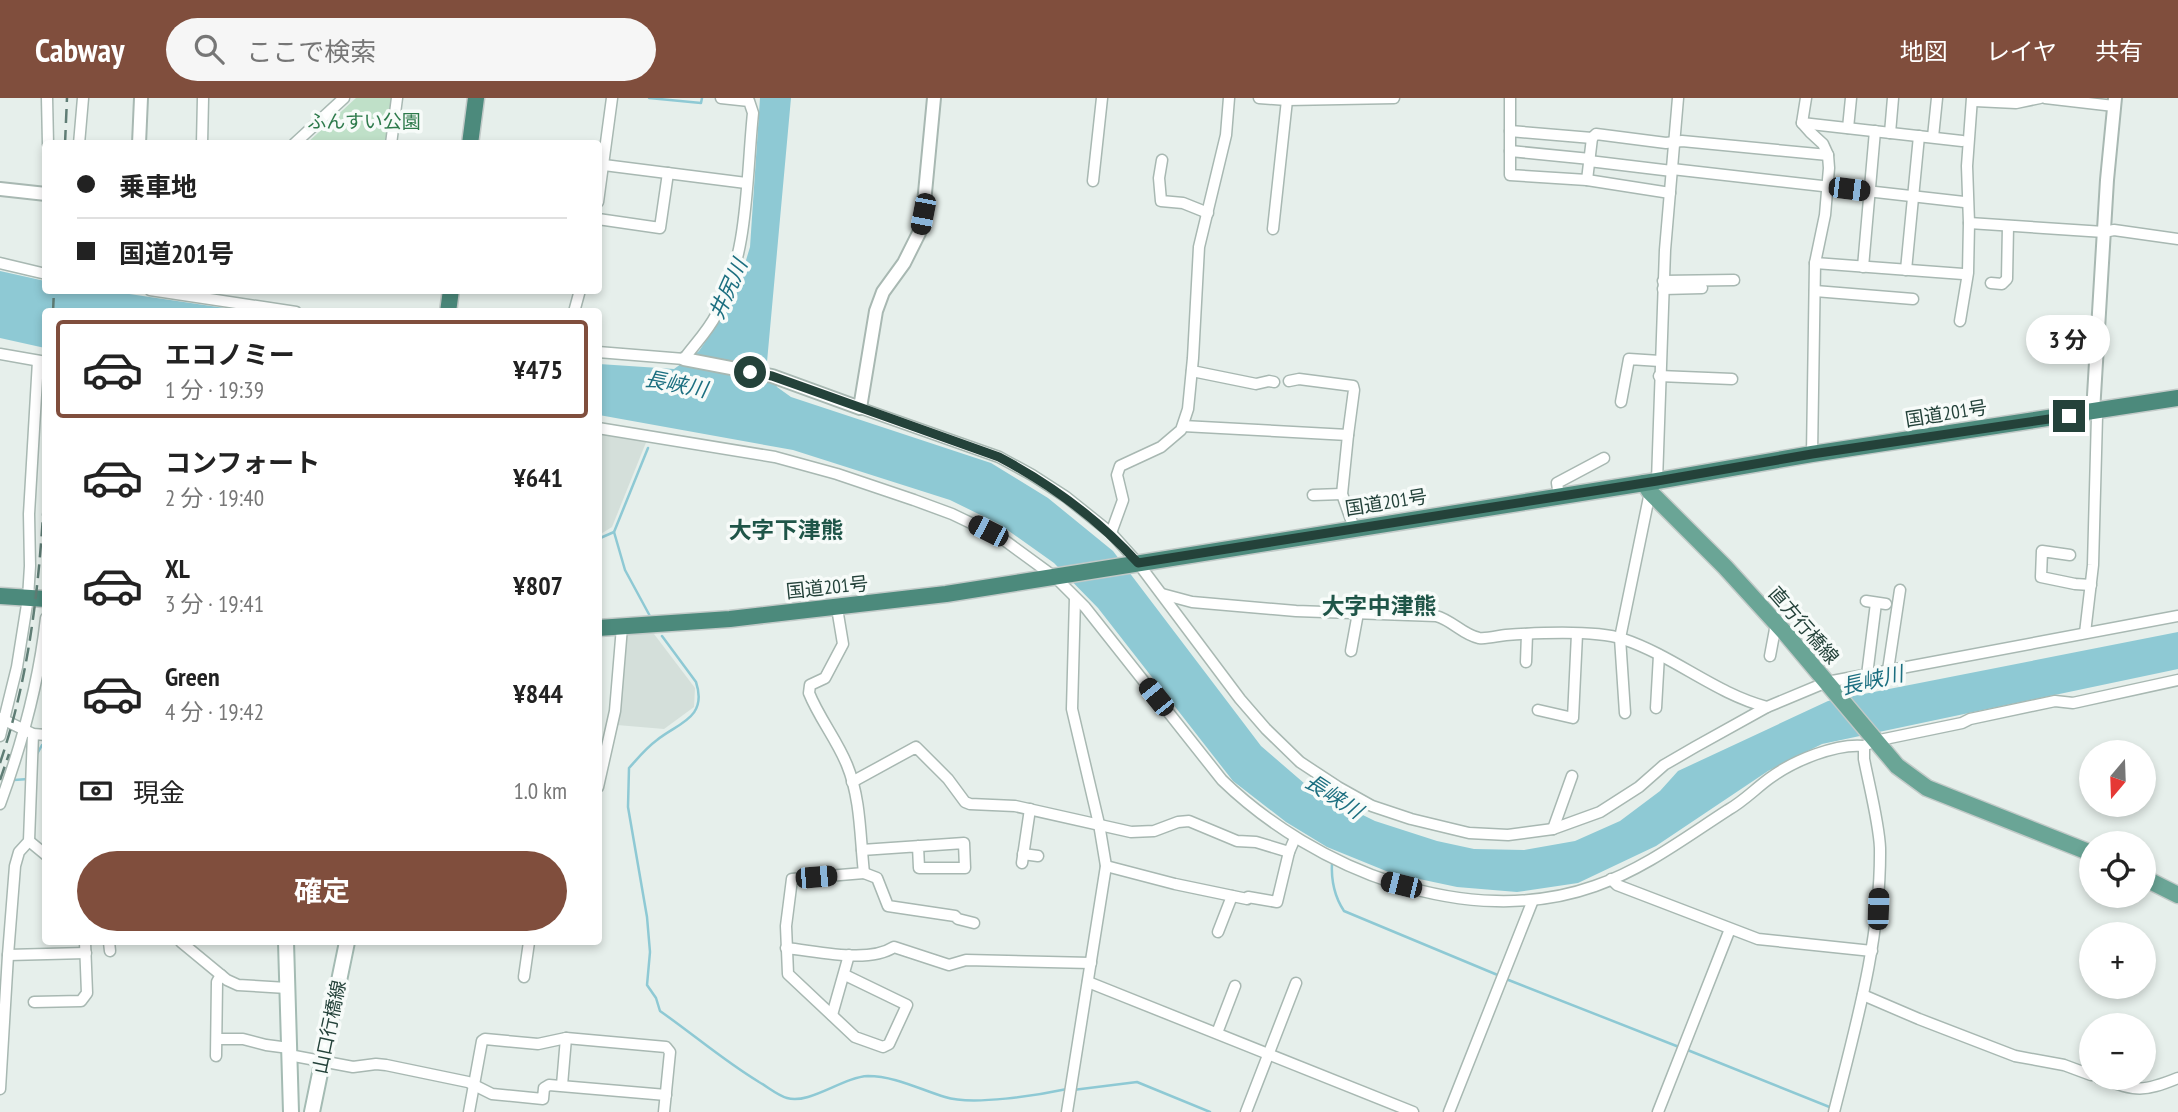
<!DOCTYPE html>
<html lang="ja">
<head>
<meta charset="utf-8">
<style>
  :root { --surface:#fff; --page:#f6f6f6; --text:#222; --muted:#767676; --line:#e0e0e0; --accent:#804e3d }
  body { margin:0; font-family:"PT Sans Narrow","Noto Sans JP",sans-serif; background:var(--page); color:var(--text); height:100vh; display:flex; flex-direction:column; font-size:26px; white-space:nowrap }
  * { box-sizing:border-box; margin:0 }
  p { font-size:23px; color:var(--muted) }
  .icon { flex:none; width:38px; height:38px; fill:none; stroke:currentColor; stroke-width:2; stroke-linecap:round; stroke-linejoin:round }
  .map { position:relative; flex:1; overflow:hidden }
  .side { position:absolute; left:42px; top:210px; width:560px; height:637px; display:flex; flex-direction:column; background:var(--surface); border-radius:7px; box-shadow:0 4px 10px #0003 }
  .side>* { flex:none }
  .hud { position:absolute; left:42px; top:42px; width:560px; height:154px; border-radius:7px; box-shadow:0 4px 10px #0003; display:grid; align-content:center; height:154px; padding:0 35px; background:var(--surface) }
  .needle { width:46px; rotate:199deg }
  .controls { position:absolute; left:2079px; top:642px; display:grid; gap:14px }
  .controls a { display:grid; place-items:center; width:77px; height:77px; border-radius:50%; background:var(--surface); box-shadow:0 4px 10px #0003; font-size:35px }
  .end { position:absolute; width:32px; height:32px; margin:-16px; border:9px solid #24423a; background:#fff; box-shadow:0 0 0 4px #fff }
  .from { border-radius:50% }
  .bubble { position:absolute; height:49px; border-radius:24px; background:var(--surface); box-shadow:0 4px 10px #0003; font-size:23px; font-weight:700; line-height:49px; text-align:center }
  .car { position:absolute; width:21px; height:42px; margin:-21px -10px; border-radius:9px; box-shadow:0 0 5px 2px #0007; background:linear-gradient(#222 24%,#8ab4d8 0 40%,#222 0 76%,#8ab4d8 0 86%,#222 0) }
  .hud b { display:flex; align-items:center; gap:24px; height:66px; font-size:26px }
  .hud b+b { border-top:2px solid var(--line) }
  .hud i { width:18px; height:18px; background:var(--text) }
  ul { padding:12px 0 0; list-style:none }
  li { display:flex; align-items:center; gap:21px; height:98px; margin:0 14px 10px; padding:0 21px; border:4px solid transparent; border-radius:7px }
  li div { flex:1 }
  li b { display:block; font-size:26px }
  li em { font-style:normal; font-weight:700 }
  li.current { border-color:var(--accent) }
  li>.icon { width:63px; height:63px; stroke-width:1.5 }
  .pay { display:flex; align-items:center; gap:18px; height:77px; padding:0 35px; font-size:26px }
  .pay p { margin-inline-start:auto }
  .button { display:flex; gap:14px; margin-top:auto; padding:14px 35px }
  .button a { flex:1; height:80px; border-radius:42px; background:var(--accent); color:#fff; font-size:28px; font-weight:700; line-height:80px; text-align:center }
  header { display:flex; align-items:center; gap:42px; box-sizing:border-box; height:98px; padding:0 35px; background:var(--accent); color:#fff }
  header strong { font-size:33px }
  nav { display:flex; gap:38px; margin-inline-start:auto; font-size:24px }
  .search { width:490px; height:63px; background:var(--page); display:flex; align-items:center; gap:18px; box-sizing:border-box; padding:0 24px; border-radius:38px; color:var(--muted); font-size:26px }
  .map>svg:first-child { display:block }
</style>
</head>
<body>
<header>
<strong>Cabway</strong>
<div class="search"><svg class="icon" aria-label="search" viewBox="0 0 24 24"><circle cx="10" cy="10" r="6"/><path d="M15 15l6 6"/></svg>ここで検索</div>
<nav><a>地図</a><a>レイヤ</a><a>共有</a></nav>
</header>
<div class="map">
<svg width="2178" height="1014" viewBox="0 0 2178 1014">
  <rect width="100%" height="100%" fill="#e6efeb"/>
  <g fill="#d4dfda">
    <polygon points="599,336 647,342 612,429 599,437"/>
    <polygon points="625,535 654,536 695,590 694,609 664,631 617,627"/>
  </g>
  <polygon fill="#bfe0c8" points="356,0 395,0 388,45 306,46"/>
  <g fill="#8ec9d4">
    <polygon points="760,0 791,0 767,264 777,289 791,299 991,365 1048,400 1113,453 1261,648 1312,692 1375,723 1437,743 1474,751 1524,752 1575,743 1620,723 1660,693 1678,673 1828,603 2178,534 2178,571 1822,646 1768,673 1656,748 1578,785 1517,794 1457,789 1391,775 1327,749 1286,724 1233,683 1098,510 1054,465 999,426 950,402 793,352 599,317 599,266 674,271 699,253 734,202 750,149"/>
    <polygon points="0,173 45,183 46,192 109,193 245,213 46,214 45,250 0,240"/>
  </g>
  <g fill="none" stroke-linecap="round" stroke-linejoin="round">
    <g stroke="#8ec9d4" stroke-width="2.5">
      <polyline points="649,0 701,5 702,0"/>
      <polyline points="648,350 614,434 625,472 651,520"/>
      <polyline points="598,441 614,434"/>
      <path d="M662,538l34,46c12,36 -18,41 -39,58 -11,8 -19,18 -28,28l-1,39 19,110 3,35 -3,33 9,13 4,13c33,23 64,50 99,71 9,5 18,13 28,16 22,7 56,-21 81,-22 27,0 53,14 77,21 27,9 94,-2 122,-8"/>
      <polyline points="37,656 42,647"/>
      <polyline points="14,682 28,681"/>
      <path d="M1332,764c-1,18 2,34 12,49l156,65"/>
      <polyline points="1506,881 1679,949"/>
      <polyline points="1685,951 1832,1010"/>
      <polyline points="1073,992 1137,984 1210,1014"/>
    </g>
    <g stroke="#a8b8b2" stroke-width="13">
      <g id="minor">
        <polyline points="47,0 48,46"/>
        <polyline points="1259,0 1287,2 1394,0"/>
        <polyline points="1510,0 1510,77 1587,82 1670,95"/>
        <polyline points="1806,0 1802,25 1810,34 1823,46 1828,57 1829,70 1825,117 1815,165 1812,356"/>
        <polyline points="2045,0 2114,8"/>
        <polyline points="1975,3 2016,5 2040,0"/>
        <polyline points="1802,25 1962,43"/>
        <polyline points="1848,30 1851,0"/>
        <polyline points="1510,33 1592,40 1596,36 1666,45 1682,43 1828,57"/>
        <polyline points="1890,35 1893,0"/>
        <polyline points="1933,39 1937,0"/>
        <polyline points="79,46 83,0"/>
        <polyline points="202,46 203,0"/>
        <polyline points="294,46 344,0"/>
        <polyline points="391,46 397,0"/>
        <polyline points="1510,53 1590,61"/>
        <polyline points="1162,62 1159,80 1161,103 1183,105 1208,115"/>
        <polyline points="1589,63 1672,73"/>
        <polyline points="604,67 746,85"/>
        <polyline points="1672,71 1964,104"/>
        <polyline points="1587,82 1592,40"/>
        <polyline points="1093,83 1102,0"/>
        <polyline points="598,104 612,0"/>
        <polyline points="598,121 660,130 668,75"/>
        <polyline points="1969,125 2104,134 2114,132 2178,141"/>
        <polyline points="1273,131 1287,2"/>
        <polyline points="0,165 46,176"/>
        <polyline points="1815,165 1963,176"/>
        <polyline points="1863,169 1875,33"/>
        <polyline points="1906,172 1919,38"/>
        <polyline points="1663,183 1734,182"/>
        <polyline points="1991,185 2002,186 2007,181 2008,128"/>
        <polyline points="1663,191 1702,190"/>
        <polyline points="150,192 296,214"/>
        <polyline points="1815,193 1913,201"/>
        <polyline points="574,214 580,192"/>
        <polyline points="1960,223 1968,175 1969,125 1967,68 1972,0"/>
        <path d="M598,254l86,7c10,-14 24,-28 32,-44 33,-61 30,-134 37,-202l-4,-12 -28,-3"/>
        <polyline points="0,256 46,264"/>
        <polyline points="1192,273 1256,286 1269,283 1274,284"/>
        <polyline points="1659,278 1732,281"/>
        <polyline points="1289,283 1299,281 1353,288 1354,292 1348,337"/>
        <polyline points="1621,304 1629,261 1660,263"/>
        <polyline points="860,310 999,359 1032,377 1066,399 1111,435 1138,465 1240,601 1266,631 1300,664 1338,689 1372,708 1411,721 1469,735 1508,737 1553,731 1600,714 1639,689 1664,667 1695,649 1767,609 1827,584 2178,518"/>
        <polyline points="1183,328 1348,337 1342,396 1354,430"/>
        <path d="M598,330l177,29 62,17 77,26 38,14 48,23 56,41 29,29 137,173c93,90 246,151 373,106 49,-17 91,-49 133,-76 16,-9 28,-22 42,-32 23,-17 66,-35 94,-32"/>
        <polyline points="1657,383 1665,152 1678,0"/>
        <polyline points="1313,397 1342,396"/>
        <polyline points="1559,398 1557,385 1604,360"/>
        <polyline points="1111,435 1123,402 1117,377 1120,368 1161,349 1181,332 1188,311 1193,260 1199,149 1226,37 1229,0"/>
        <polyline points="2070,457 2042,453 2041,479 2075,486 2091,487"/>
        <path d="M1162,496l30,8 104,9 140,5c16,4 27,19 43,22 8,1 18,-2 27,-3 30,-2 89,-5 117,4 51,17 93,55 144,68"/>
        <polyline points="1866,503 1886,506"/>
        <path d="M837,510l6,36 -18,34 -15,7 -1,8c10,25 28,47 38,72 14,34 13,73 17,108l-72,6 -6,47 2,48 67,63 28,10 6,-3 18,-39 -62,-30"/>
        <polyline points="2085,535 2093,467 2097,318 2093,314"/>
        <polyline points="1351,553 1358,515"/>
        <polyline points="1770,558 1776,526"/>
        <polyline points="1526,564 1527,536"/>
        <polyline points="1888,572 1900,492"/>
        <polyline points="1867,577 1876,505"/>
        <polyline points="1656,610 1659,557"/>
        <polyline points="1538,612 1573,620 1577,536"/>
        <polyline points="1625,615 1620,540 1650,394"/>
        <polyline points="0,620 33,636 46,637"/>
        <polyline points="0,638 17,569 28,500 30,468 29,416 38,263"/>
        <polyline points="852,684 916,649 948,681 965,704 970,706 1015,708 1131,734 1154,733 1178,724 1189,723 1237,743 1256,744 1289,754"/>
        <polyline points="598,689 615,613 622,529"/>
        <path d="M0,706c22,-60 39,-122 46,-186"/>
        <polyline points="1553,731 1572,678"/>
        <polyline points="29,743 46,757"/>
        <polyline points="862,752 964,745 965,770 919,770 918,748"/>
        <polyline points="1023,756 1038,758"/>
        <polyline points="1022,765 1030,711"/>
        <polyline points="1106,768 1175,786 1247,801 1248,799 1277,804 1289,754 1295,740"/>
        <polyline points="864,775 877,780 888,808 955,818 958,821 974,825"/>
        <polyline points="1611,781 1617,787 1758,841 1872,853"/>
        <polyline points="1218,834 1232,798"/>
        <polyline points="109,844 110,853"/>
        <polyline points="181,844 227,882 238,887 287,890"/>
        <path d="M786,850c31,3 82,16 108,-1l55,18 17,-5 125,3"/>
        <polyline points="8,857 86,855"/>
        <polyline points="524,879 529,844"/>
        <polyline points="1088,884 1413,1014"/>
        <polyline points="1863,897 1919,921 2015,958 2064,967 2091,977"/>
        <polyline points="34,904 81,903 87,895 85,844"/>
        <polyline points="832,917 849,857"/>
        <polyline points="1217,935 1235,888"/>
        <polyline points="218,941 243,941 266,947 289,950"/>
        <polyline points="289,957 353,969 376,966 386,967 468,984 492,996 543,1001 544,990 549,987 666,997"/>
        <polyline points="216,958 217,884 221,877"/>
        <path d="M2099,980c38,13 42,15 79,0"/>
        <polyline points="562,987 566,940"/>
        <polyline points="0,991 8,857 15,768 19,754 29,743 33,636"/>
        <polyline points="469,1014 482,943 485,941 538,946 566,940 666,949 670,954 664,1014"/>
        <polyline points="1067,1014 1106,768 1099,726 1072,611 1075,500"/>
        <polyline points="1246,1014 1296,885"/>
        <polyline points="1449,1014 1533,802"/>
        <polyline points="1658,1014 1730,831"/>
        <path d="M1834,1014c22,-87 47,-173 46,-264 -1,-25 -11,-63 -16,-89v-13l11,-5 87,-18 8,-4 85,-18 18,2 105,-23"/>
      </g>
    </g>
    <g stroke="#a8b8b2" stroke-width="16">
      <g id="tertiary">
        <polyline points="139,46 141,0"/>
        <polyline points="0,91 46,96"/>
        <polyline points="684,261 772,278 860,310 876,213 883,194 904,165 919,135 923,116 934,0"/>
        <polyline points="2093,314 2107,82 2115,0"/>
      </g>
    </g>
    <g stroke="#a4bbb3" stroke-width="18">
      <g id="secondary">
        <polyline points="286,844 291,1014"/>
        <polyline points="312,1014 347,844"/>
      </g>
    </g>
    <g stroke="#c2cac8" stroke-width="19">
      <g id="primary">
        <polyline points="1644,385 1650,394 1725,469 1786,536 1897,668 1927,690 2091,755"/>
        <polyline points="2144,780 2178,797"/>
      </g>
    </g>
    <g stroke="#c2cac8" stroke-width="19">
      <g id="trunk">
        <polyline points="470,46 476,0"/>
        <polyline points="448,214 451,192"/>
        <polyline points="0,498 46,501"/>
        <polyline points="598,530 730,521 946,496 1657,383 1812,356 2178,300"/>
      </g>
    </g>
    <use href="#minor" stroke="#fff" stroke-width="10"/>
    <use href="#tertiary" stroke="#fff" stroke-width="12"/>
    <use href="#secondary" stroke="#fff" stroke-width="14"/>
    <use href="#primary" stroke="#6aa596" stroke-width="16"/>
    <use href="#trunk" stroke="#4c8a7c" stroke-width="16"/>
    <g stroke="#5f7d75" stroke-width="2.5" stroke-dasharray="14 7" stroke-linecap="butt">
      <polyline points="65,46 67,0"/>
      <polyline points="53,214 54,192"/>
      <path d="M0,665c33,-97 41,-198 46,-300"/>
      <polyline points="0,682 9,656"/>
    </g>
  </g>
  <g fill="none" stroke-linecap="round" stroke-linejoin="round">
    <path stroke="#24423a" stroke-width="9" d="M750,274l22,4 227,81c53,28 99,62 139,106l519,-82 155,-27 257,-38"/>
  </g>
  <g text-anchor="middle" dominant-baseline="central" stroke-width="7" stroke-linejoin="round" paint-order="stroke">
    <g font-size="19" fill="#2d7a4b" stroke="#f7fbf9">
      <text x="364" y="23">ふんすい公園</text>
    </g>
    <g font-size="19" fill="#24423a" stroke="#f7fbf9">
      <text transform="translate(1946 315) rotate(-9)">国道201号</text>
      <text transform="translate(1386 404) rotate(-9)">国道201号</text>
      <text transform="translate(827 489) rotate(-6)">国道201号</text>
      <text transform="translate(1804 527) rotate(49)">直方行橋線</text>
      <text transform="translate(329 929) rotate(-78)">山口行橋線</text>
    </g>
    <g font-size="21" font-style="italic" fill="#1c6f80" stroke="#f7fbf9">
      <text transform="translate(728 191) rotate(-66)">井尻川</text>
      <text transform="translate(676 286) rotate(11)">長峡川</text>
      <text transform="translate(1872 582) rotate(-13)">長峡川</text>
      <text transform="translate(1334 698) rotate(33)">長峡川</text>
    </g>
    <g font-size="23" font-weight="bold" fill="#1f5548" stroke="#f7fbf9">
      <text x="786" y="431">大字下津熊</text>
      <text x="1379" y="507">大字中津熊</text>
    </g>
  </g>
</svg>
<div class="controls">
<a><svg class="needle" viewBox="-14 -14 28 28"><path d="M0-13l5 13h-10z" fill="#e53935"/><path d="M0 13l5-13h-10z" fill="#767676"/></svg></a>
<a><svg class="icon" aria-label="locate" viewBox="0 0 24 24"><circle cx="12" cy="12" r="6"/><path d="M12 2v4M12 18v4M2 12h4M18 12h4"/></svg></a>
<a>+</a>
<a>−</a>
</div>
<i class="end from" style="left:750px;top:274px"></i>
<i class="end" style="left:2069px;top:318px"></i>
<div class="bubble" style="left:2026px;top:217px;width:84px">3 分</div>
<i class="car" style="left:1849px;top:91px;rotate:97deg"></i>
<i class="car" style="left:923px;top:116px;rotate:191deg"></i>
<i class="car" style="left:988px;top:433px;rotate:297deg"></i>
<i class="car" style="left:1156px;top:599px;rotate:321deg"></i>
<i class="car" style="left:816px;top:779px;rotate:85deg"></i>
<i class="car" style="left:1401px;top:787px;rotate:284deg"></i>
<i class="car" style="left:1878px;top:811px;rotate:2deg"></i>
<div class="hud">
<b><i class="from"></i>乗車地</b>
<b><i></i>国道201号</b>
</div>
<section class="side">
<ul>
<li class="current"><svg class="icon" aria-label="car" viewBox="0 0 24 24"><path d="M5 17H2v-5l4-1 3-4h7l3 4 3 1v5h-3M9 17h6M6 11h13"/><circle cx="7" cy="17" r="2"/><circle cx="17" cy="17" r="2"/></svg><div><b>エコノミー</b><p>1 分 · 19:39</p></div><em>¥475</em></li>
<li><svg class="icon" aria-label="car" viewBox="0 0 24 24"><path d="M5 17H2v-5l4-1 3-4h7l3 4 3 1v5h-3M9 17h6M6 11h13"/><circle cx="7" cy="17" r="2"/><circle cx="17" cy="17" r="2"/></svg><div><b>コンフォート</b><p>2 分 · 19:40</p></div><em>¥641</em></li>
<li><svg class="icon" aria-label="car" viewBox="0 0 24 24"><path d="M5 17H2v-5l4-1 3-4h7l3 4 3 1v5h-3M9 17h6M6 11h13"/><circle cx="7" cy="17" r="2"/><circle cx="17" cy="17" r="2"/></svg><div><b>XL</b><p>3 分 · 19:41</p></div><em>¥807</em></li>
<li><svg class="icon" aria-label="car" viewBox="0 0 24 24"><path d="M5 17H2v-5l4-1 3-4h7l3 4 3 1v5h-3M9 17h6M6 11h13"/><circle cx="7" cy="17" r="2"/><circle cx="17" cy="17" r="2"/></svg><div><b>Green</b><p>4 分 · 19:42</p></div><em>¥844</em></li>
</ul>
<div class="pay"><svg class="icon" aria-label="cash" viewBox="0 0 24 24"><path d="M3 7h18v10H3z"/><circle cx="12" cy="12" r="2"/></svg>現金<p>1.0 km</p></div>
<div class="button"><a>確定</a></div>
</section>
</div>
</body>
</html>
